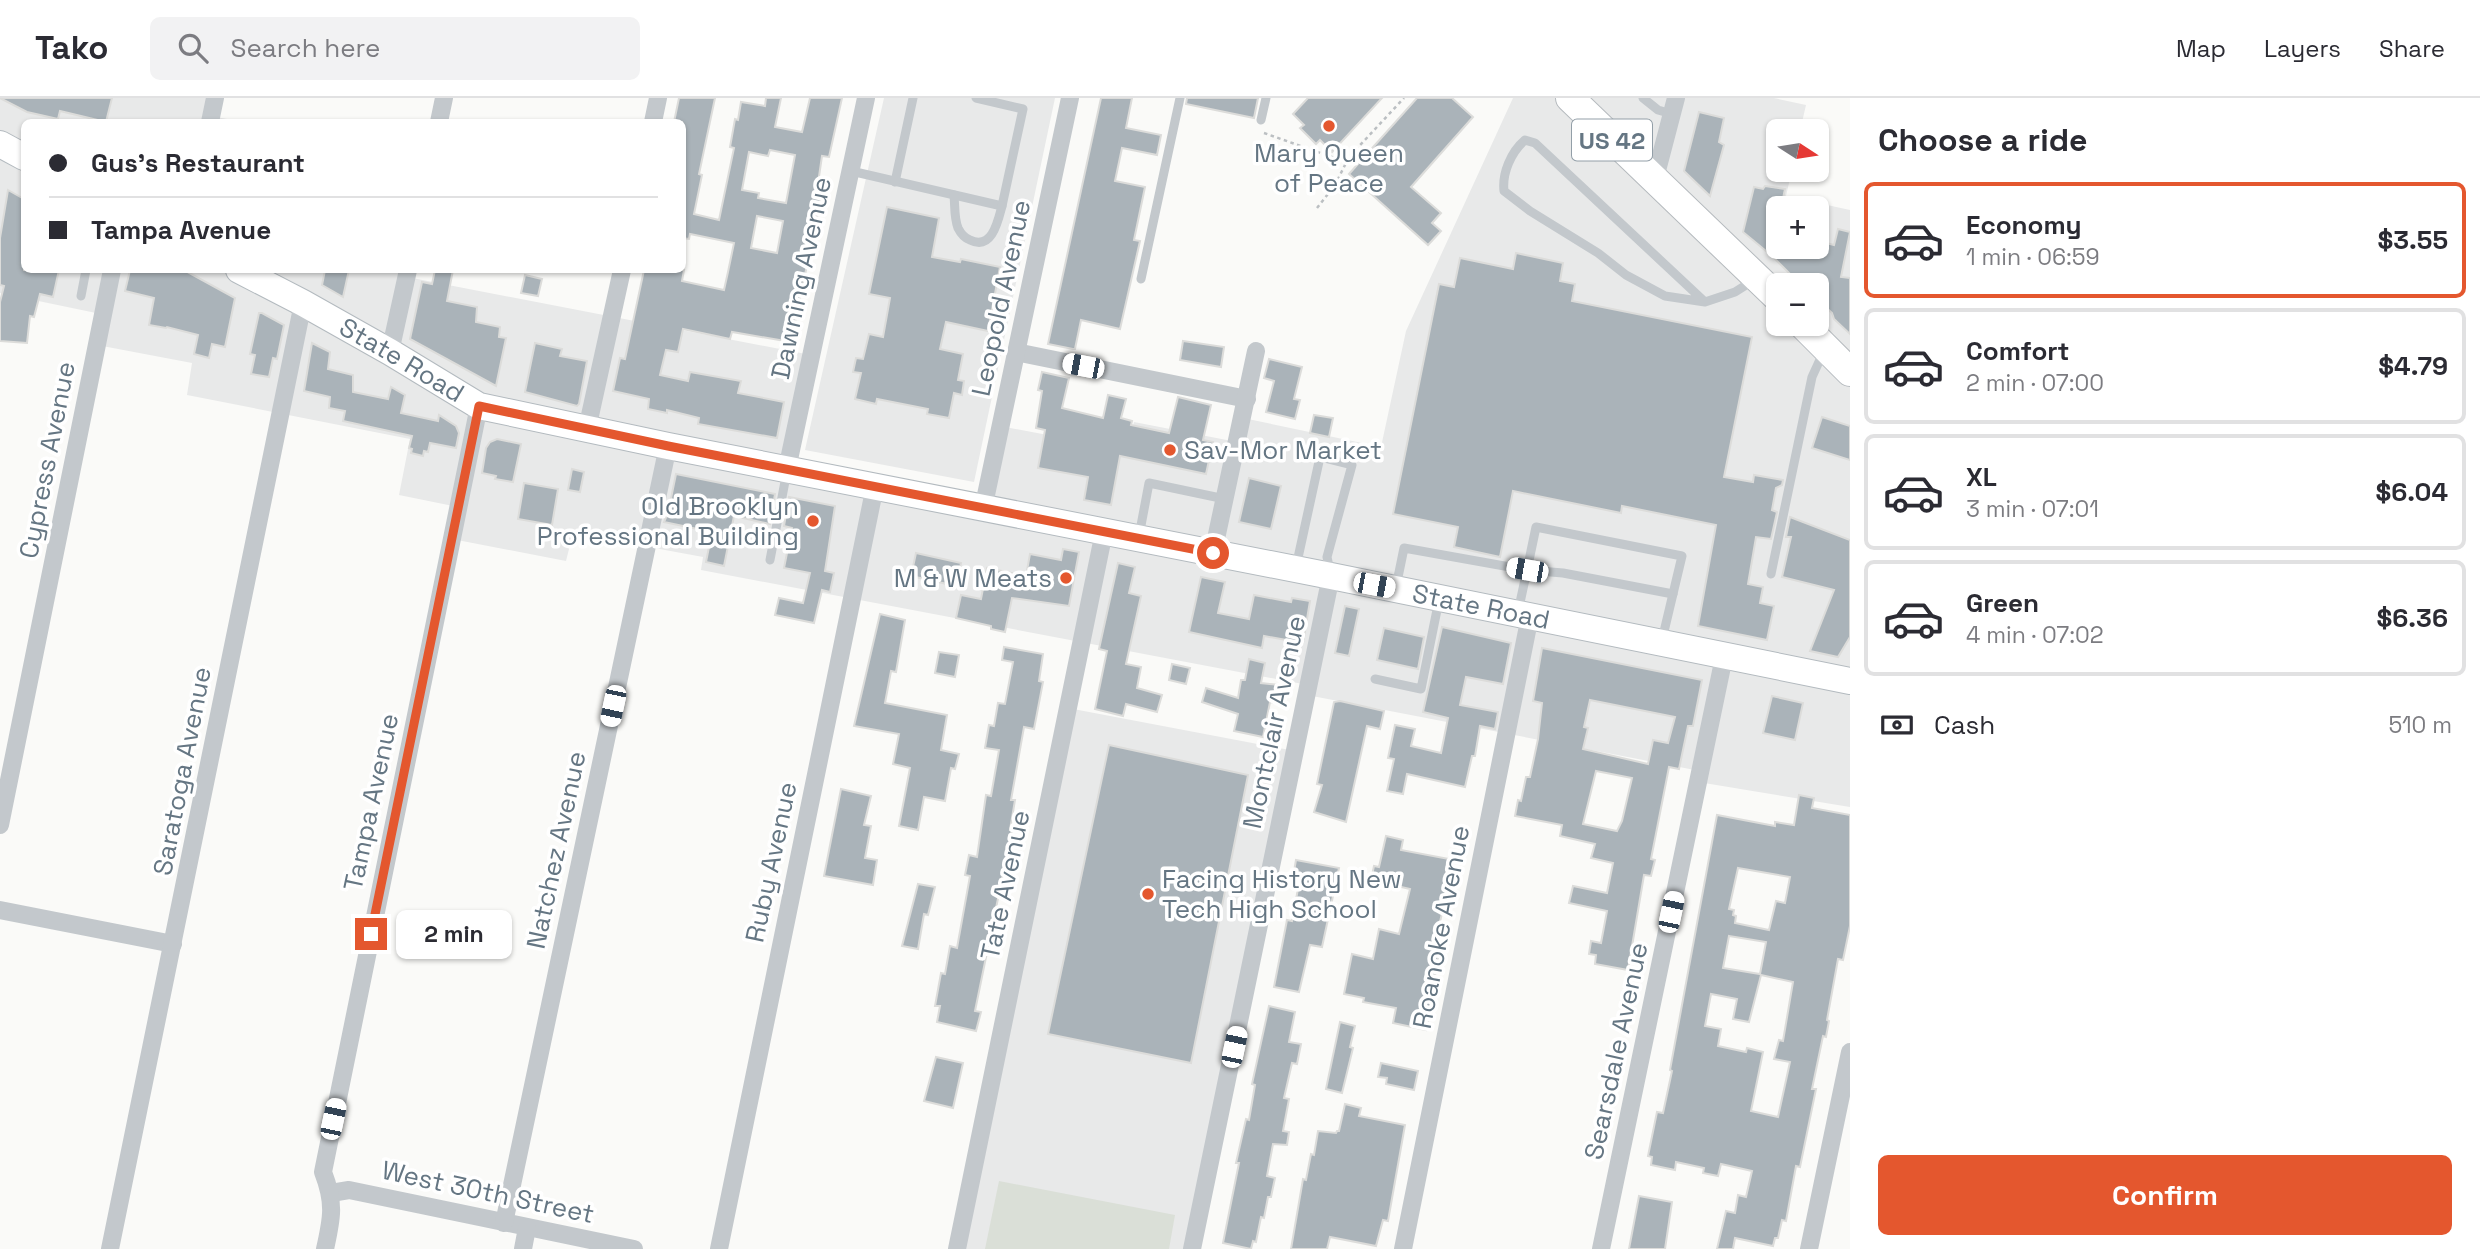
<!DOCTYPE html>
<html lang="en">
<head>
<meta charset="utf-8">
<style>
  :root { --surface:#fff; --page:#f2f2f3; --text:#2b2b33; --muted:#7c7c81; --line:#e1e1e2; --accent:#e4572e }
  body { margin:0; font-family:"Space Grotesk",sans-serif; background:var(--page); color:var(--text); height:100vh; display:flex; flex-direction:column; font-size:26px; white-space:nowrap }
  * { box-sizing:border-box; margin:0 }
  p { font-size:23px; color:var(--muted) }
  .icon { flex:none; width:38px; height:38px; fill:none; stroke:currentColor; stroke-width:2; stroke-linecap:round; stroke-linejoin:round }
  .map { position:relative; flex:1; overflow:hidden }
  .sheet { display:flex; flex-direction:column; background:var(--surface); width:630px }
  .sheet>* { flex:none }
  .top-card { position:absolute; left:21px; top:21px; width:665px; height:154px; border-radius:10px; box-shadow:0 2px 5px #0004; display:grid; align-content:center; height:154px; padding:0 28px; background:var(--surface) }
  .needle { width:46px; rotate:102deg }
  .fabs { position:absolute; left:1766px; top:21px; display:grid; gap:14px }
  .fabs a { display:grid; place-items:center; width:63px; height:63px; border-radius:10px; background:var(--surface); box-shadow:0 2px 5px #0004; font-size:35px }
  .end { position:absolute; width:32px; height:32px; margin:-16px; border:9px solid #e4572e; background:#fff; box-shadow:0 0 0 4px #fff }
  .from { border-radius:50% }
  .bubble { position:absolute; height:49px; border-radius:10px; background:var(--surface); box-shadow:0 2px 5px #0004; font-size:23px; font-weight:700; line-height:49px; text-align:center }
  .car { position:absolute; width:21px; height:42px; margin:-21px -10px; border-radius:9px; box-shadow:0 0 5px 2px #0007; background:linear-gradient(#fff 24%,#345 0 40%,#fff 0 76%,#345 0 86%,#fff 0) }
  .top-card b { display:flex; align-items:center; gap:24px; height:66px; font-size:26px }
  .top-card b+b { border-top:2px solid var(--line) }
  .top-card i { width:18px; height:18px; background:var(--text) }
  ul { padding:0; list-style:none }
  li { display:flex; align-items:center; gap:21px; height:116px; margin:0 14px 10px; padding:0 14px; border:4px solid var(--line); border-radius:10px }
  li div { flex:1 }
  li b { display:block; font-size:26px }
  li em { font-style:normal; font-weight:700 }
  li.current { border-color:var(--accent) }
  li>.icon { width:63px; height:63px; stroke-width:1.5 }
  h2 { padding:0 28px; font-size:32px; line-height:84px }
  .pay { display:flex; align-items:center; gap:18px; height:77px; padding:0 28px; font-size:26px }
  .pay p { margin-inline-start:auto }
  .action { display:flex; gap:14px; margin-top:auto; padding:14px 28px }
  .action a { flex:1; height:80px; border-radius:10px; background:var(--accent); color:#fff; font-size:28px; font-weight:700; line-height:80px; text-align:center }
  header { display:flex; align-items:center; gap:42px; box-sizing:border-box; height:98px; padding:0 35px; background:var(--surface); border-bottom:2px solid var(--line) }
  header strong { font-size:33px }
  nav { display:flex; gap:38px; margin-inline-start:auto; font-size:24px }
  .search { width:490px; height:63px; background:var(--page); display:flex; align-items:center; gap:18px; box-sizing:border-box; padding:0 24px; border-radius:10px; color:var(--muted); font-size:26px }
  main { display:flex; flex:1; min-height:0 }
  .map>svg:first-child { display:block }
</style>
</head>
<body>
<header>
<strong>Tako</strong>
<div class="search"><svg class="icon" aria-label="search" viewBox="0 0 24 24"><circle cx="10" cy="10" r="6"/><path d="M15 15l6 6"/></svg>Search here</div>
<nav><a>Map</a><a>Layers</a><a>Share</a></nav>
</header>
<main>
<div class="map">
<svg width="1850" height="1151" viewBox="0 0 1850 1151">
  <rect width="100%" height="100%" fill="#fafaf8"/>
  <g fill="#e8e9e9" fill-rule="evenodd">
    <path d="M0,0h215l-4,18 32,6h-219v148h384l-1,7 404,78 -24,114 195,40 18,-83 127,24 7,-28 103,20 6,-24 138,29 25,-116 107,-233h261l32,7 -6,26h-22v39h14l-6,26 64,14v597l-152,-25 2,-11 -393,-76 1,-10 -607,-115 2,-13 -130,-24 -7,28 -114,-22 6,-32 -59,-12 11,-56 -223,-44 5,-32 -95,-18 -1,-32 -96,-20zM1778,110h38v39h-38zM1778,187h38v39h-38z"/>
    <polygon points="884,0 1055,0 974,384 805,352"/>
    <polygon points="1068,610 1295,653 1192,1151 957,1151"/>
  </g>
  <polygon fill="#dadfd7" points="999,1083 1175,1117 1169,1151 985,1151"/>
  <g fill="#aab3b9" stroke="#dcdcda" stroke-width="2" fill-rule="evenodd">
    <polygon points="0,0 112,0 106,24 60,13 58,21 27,14"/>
    <path d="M679,0h36l-16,76 3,1 -8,39 25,6 15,-72 -4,-1 5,-28 3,1 3,-18 24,4 1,-8h15l-6,29 27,5 8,-34h32l-13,59 -7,-1 -6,41 5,1 -30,144 -59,-10 -2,7 -47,-10 -5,23 -12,-2 -6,25 28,6 2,-9 51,9 -3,12 46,9 -7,36 -79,-14 1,-6 -32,-8v3l-19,-4 1,-10 -36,-8 7,-33 5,1 19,-89h40l-2,11 42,9 4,-18 6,-29 -44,-9 -1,5 -7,-1v-116h-8zM770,52l25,5 -9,48 -28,-5 1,-5 -17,-3 7,-38 19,4zM757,118l26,5 -6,32 -26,-5z"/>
    <polygon points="1101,0 1132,0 1126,30 1161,37 1157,57 1122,50 1115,83 1145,89 1134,142 1140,143 1120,231 1081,222 1075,251 1073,251 1048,246"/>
    <polygon points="1187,0 1258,0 1254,20 1186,6"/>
    <polygon points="1308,0 1382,0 1332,54 1320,42 1316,46 1300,30 1304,27 1293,16"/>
    <polygon points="1417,0 1452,0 1473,19 1411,89 1441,115 1432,125 1441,133 1428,147 1349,76"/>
    <polygon points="1699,14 1724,20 1719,44 1724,47 1710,98 1684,73"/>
    <polygon points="1765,88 1785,91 1781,110 1778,110 1778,149 1820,149 1822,144 1834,147 1838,131 1850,134 1841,179 1850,180 1850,236 1834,221 1832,215 1816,200 1816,187 1800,186 1772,158 1743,134 1754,89 1763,91"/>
    <polygon points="8,92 24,101 24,172 59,172 53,199 40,196 34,219 30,218 27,245 0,243 0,204 4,188 0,187 0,140"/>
    <polygon points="887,109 939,120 932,159 960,164 961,161 1000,169 988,233 946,224 940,251 963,256 958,282 964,283 962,297 954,295 949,320 927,316 928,311 877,301 876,306 855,301 861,275 853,274 856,260 863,261 869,236 883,239 890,200 869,196"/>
    <polygon points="1516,155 1563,165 1560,183 1575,186 1572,203 1752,239 1724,379 1753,384 1754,377 1783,382 1782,387 1776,390 1772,412 1777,414 1771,441 1756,439 1748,486 1763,489 1760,505 1774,508 1767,542 1698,528 1716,427 1622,408 1621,415 1513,393 1500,459 1454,449 1458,429 1393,416 1439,186 1454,189 1460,160 1513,171"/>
    <polygon points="130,172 184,172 235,200 225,249 212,246 209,260 194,256 198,237 167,229 166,230 149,227 154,200 125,193"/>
    <polygon points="325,172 349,172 343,199 322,187"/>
    <polygon points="435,172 453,172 447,203 477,209 476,224 500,229 499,239 506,240 496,288 410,241 422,184 432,186"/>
    <polygon points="525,177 542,181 538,198 521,195"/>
    <polygon points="259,215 262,215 284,227 277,261 273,260 269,279 251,276 255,257 250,256"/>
    <polygon points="1183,243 1224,249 1221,269 1180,262"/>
    <polygon points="312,245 330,254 328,271 353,277 353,294 388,301 391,289 405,297 401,315 438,323 439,317 456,328 459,335 456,350 430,345 428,354 424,353 423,358 411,355 412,351 409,350 412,338 343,323 345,313 329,310 330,299 304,293"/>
    <polygon points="535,245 562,251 560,258 587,263 579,306 577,308 525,294"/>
    <polygon points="1269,261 1302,269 1294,301 1300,302 1295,321 1266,314 1274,283 1264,280"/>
    <polygon points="1042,274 1069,280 1062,310 1103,320 1108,297 1126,301 1121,320 1132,323 1131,327 1169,335 1178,299 1211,307 1203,342 1213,344 1206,376 1120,358 1111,407 1084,402 1088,379 1038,370 1045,332 1036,330 1042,293 1038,292"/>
    <polygon points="1314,317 1333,320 1329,339 1310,335"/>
    <polygon points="1822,319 1850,328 1850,362 1812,350"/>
    <polygon points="497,341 521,346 513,384 495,381 496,378 482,375 486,350 490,344"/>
    <polygon points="572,371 584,374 580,394 568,392"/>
    <polygon points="676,376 775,396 770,426 734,418 724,468 706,464 712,434 664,424 668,415"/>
    <polygon points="1249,380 1281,388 1271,431 1239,424"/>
    <polygon points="524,385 558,391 552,427 518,421"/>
    <polygon points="789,399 835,408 825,473 834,475 830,494 822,492 814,525 775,517 779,500 803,505 810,475 784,470 792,430 784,428"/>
    <polygon points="1790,419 1850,442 1850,539 1838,559 1810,553 1834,492 1782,479 1791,439 1786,439"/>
    <polygon points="1063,451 1079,454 1069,508 1012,500 1005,534 991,531 991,528 956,520 961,497 981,501 987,470 1026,478 1030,456 1061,462"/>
    <polygon points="916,455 961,465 956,488 911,478"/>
    <polygon points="1118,465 1135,469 1129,495 1141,498 1126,566 1141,569 1137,590 1162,597 1157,614 1126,606 1123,618 1095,611 1107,553 1099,551"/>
    <polygon points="1201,479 1225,484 1218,515 1249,521 1254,497 1291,504 1292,500 1310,503 1303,545 1264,538 1262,550 1189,534"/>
    <polygon points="1345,508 1359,511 1349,558 1335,555"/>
    <polygon points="880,516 905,522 896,574 891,573 885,605 947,617 941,652 959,656 955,671 951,670 945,703 924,699 918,732 899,728 910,670 893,666 899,636 854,628"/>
    <polygon points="1442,529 1511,545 1503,586 1466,579 1460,607 1498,614 1495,631 1480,628 1475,658 1472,658 1465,689 1407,676 1403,696 1387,693 1394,661 1388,660 1395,627 1415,631 1411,648 1441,655 1448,620 1423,614"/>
    <polygon points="1384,530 1424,539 1418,571 1377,562"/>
    <polygon points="1004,549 1043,556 1039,583 1043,584 1034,631 1024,629 1011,702 1015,702 1010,732 1012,732 975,913 981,914 976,933 937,924 940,908 935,908 941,875 945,876 950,848 957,850 970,778 965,777 969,757 977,759 986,697 991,698 999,652 985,650 989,627 994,628 998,605 1005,606 1013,564 1002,562"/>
    <path d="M1542,550l160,32 -9,46h-5l-9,43 -10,-2 -18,92 4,1 -4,16 -7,-1 -16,95 -33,-6 1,-9 -7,-1 2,-13 10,2 6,-32 -38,-8 4,-17 34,7 6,-30 -22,-5 4,-14 -35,-8 2,-11 -47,-9 3,-16 3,1 5,-24h4l8,-38 4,-36 -9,-2zM1590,602l85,17 -7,26 -15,-3 -5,24 -65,-15 5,-21 -4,-1zM1596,673l36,7 -10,43 -5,10 -34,-7z"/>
    <polygon points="939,554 959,557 955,579 935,575"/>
    <polygon points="1249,561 1265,565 1261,585 1280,587 1277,605 1270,604 1263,639 1234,633 1238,616 1202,604 1206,590 1238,600 1241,582 1245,582"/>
    <polygon points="1172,566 1190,570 1186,586 1169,582"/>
    <polygon points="1772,598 1803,605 1795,642 1763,635"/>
    <polygon points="1340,603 1384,613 1380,631 1367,628 1346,724 1314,714 1322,687 1317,686 1334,604"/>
    <polygon points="1109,647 1248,677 1191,965 1048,936"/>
    <polygon points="841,691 871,698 864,727 871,728 865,760 877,762 873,787 824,778"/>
    <path d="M1799,697l15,3 -2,10 38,7v111l-7,34 -5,-1 -11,61 2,1 -3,16 -3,-1 -11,53h4l-16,78 -4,-1 -10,55 -4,-1 -4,18h-3l-2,8 -38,-8 -2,11h-16l9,-38 9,2 3,-18 8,2 6,-26 -31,-7 -3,12 -15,-3 1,-5 -28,-6 -1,8 -24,-5 1,-8 -4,-1 9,-44 6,1 9,-42 -2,-1 47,-255 58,11v-4l19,3zM1738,770l52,9 -5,26 -9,-2 -7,29 -34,-7 1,-7 -3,-1 1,-5 -5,-1zM1729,838l37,6 -6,32 -37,-6zM1761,877l32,7 -10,59 -4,-1 -5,19 16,3 -12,55 -27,-6 12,-59 -16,-4 -1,4 -28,-6 3,-17 -16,-3 6,-32 26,5 -4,20 16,3z"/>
    <polygon points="1386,738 1403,742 1401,752 1449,761 1443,792 1447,793 1440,824 1448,826 1445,843 1441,842 1426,932 1393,925 1396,910 1363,904 1364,900 1344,896 1352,856 1373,861 1379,831 1399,836 1410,791 1371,782 1374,768 1379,769"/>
    <polygon points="1296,762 1339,770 1322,849 1310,847 1299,894 1274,889 1287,822 1292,823 1300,780 1293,779"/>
    <polygon points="918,786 935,789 928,817 924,816 918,851 902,848"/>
    <polygon points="1269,908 1295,914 1289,944 1301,946 1297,966 1292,965 1284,1000 1289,1001 1283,1033 1289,1034 1287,1047 1273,1046 1267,1078 1275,1080 1271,1099 1268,1099 1264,1120 1261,1119 1256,1144 1253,1143 1251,1151 1223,1145 1239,1065 1236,1065 1246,1021 1249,1022 1255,987 1252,986"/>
    <polygon points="1340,924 1355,928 1350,949 1353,950 1342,995 1326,991"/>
    <polygon points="936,959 963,965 953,1010 924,1003"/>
    <polygon points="1381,965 1418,973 1414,992 1386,986 1387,980 1378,979"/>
    <polygon points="1345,1006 1361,1010 1359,1018 1405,1027 1388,1123 1383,1122 1376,1148 1330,1139 1327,1151 1291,1151 1303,1081 1306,1082 1311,1056 1314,1057 1318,1033 1336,1035 1337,1033 1339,1033"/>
    <polygon points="1639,1098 1672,1104 1665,1151 1629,1151"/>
  </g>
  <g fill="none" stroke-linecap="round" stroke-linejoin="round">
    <g stroke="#b3babf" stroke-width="28">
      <g id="secondary">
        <polyline points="0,46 24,59"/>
        <path id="s1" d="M239,172l64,33 87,49 89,54 189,40 663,130 519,105"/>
      </g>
    </g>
    <g stroke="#b5babe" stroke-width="30">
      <g id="primary">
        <polyline points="1570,0 1778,200"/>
        <polyline points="1802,226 1850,274"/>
      </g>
    </g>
    <g stroke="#bbbfc2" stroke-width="2.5" stroke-dasharray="3.5 3.5" stroke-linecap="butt">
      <polyline points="1264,35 1346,64"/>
      <polyline points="1317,110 1335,87 1349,59 1404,0"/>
    </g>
    <g stroke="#c3c8cc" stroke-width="9">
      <polyline points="1643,0 1658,12 1672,16"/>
      <polyline points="1261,22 1266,0"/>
      <polyline points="851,73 1002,108 1023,11 976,0"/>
      <polyline points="895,84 913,0"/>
      <path d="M954,97c1,10 0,23 4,33 3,6 6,10 12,12 22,11 28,-19 32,-34"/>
      <polyline points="1141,181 1180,0"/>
      <polyline points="81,198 86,172"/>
      <path d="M1705,204l-170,-159 -10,-3c-14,12 -23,33 -21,51l26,20 68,42 28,22 39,21 40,6 30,-10 19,-12"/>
      <polyline points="1139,438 1149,385 1225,401"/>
      <polyline points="770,462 787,373"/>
      <polyline points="1296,469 1320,359 1352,367 1327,459 1330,473"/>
      <polyline points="1771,476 1812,279 1823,255"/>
      <polyline points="1396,489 1404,450 1527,472 1536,429 1682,458 1662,542"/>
      <polyline points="1518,514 1527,472 1563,475 1673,496"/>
      <polyline points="1375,581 1421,591 1439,502"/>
    </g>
    <g stroke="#c3c8cc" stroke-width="18">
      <polyline points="210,24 215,0"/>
      <polyline points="439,24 444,0"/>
      <polyline points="653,24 658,0"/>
      <polyline points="1654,84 1676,0"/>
      <polyline points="390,254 408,172"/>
      <polyline points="1016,254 1247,301"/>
      <polyline points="587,331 622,172"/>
      <polyline points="787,371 866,0"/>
      <polyline points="983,411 1070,0"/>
      <polyline points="1213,455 1256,253"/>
      <polyline points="0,727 112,172"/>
      <polyline points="0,812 173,846"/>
      <polyline points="331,1095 349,1092 634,1151"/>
      <polyline points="504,1125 668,348"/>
      <polyline points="110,1151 303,205"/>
      <path d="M325,1151c7,-31 10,-46 -2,-77l156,-766"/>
      <polyline points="523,1151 527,1130"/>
      <polyline points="719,1151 875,388"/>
      <polyline points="957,1151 1104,434"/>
      <polyline points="1192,1151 1331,478"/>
      <polyline points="1403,1151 1530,518"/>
      <polyline points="1601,1151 1724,559"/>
      <polyline points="1809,1151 1850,954"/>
    </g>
    <use href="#secondary" stroke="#fff" stroke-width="26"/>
    <use href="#primary" stroke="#fff" stroke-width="28"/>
  </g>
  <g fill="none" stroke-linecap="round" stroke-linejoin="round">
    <polyline stroke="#e4572e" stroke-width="9" points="371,836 479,308 668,348 1213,455"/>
  </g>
  <g fill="#e4572e" stroke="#fff" stroke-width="2.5">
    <circle cx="1329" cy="28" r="7"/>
    <circle cx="1170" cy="352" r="7"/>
    <circle cx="813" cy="423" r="7"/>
    <circle cx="1066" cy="480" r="7"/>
    <circle cx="1148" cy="796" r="7"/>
  </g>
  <g text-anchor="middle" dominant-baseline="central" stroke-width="7" stroke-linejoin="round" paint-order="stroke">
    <rect fill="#fff" stroke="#939fa8" stroke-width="2" x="1572" y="21.5" width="80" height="41" rx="5"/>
    <g font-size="24" font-weight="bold" fill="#657683">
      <text x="1612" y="42">US 42</text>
    </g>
    <g font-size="26" fill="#657683" stroke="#fff" text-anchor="start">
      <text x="1329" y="55" text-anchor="middle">Mary Queen<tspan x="1329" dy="30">of Peace</tspan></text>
      <text x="1184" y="352">Sav-Mor Market</text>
      <text x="799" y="408" text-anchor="end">Old Brooklyn<tspan x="799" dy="30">Professional Building</tspan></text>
      <text x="1052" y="480" text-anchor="end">M &amp; W Meats</text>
      <text x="1162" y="781">Facing History New<tspan x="1162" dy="30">Tech High School</tspan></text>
    </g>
    <g font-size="26" fill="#657683" stroke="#fff">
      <text transform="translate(801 180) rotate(-78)">Dawning Avenue</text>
      <text transform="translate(1001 200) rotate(-78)">Leopold Avenue</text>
      <text stroke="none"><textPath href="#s1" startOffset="186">State Road</textPath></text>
      <text transform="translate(47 362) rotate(-79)">Cypress Avenue</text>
      <text stroke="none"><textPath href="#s1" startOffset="1298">State Road</textPath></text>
      <text transform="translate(1274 624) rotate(-78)">Montclair Avenue</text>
      <text transform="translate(182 673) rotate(-79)">Saratoga Avenue</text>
      <text transform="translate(371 704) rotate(-78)">Tampa Avenue</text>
      <text transform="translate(556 752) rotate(-78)">Natchez Avenue</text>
      <text transform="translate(771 764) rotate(-78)">Ruby Avenue</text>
      <text transform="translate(1005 787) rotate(-78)">Tate Avenue</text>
      <text transform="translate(1441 829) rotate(-79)">Roanoke Avenue</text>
      <text transform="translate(1616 953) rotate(-78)">Searsdale Avenue</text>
      <text transform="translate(488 1094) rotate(12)">West 30th Street</text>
    </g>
  </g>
</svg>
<div class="fabs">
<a><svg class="needle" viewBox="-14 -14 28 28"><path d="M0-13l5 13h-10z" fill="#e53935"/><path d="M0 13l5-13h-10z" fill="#7c7c81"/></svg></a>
<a>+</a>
<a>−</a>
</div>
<i class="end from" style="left:1213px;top:455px"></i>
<i class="end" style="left:371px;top:836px"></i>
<div class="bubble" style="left:396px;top:812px;width:116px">2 min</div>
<i class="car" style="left:1083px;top:268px;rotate:281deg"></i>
<i class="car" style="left:1527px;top:472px;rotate:280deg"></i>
<i class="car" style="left:1374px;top:487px;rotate:101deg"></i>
<i class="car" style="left:613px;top:608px;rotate:192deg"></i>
<i class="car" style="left:1671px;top:814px;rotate:12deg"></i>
<i class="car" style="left:1234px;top:949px;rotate:12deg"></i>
<i class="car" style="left:333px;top:1021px;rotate:12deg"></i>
<div class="top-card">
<b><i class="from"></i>Gus's Restaurant</b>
<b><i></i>Tampa Avenue</b>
</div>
</div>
<section class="sheet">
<h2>Choose a ride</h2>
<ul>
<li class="current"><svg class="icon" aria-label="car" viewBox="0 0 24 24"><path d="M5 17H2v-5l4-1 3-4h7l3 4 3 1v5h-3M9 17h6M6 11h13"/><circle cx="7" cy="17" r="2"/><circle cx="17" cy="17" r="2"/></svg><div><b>Economy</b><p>1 min · 06:59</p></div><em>$3.55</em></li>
<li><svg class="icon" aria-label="car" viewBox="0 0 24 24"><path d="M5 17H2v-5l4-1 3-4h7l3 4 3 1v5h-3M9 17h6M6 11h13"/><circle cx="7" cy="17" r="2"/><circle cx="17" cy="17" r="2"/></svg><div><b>Comfort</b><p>2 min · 07:00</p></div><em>$4.79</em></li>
<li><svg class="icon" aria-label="car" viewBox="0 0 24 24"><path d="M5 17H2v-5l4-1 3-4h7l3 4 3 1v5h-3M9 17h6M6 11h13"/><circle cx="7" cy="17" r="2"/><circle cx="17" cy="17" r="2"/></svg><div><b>XL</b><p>3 min · 07:01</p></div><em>$6.04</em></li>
<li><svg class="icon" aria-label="car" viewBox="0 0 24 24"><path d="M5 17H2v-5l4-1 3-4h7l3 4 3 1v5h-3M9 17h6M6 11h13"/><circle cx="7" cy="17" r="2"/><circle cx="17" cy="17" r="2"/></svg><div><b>Green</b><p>4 min · 07:02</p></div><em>$6.36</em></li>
</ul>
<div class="pay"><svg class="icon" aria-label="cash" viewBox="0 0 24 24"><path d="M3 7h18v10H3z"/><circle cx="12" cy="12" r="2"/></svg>Cash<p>510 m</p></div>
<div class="action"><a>Confirm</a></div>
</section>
</main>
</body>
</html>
